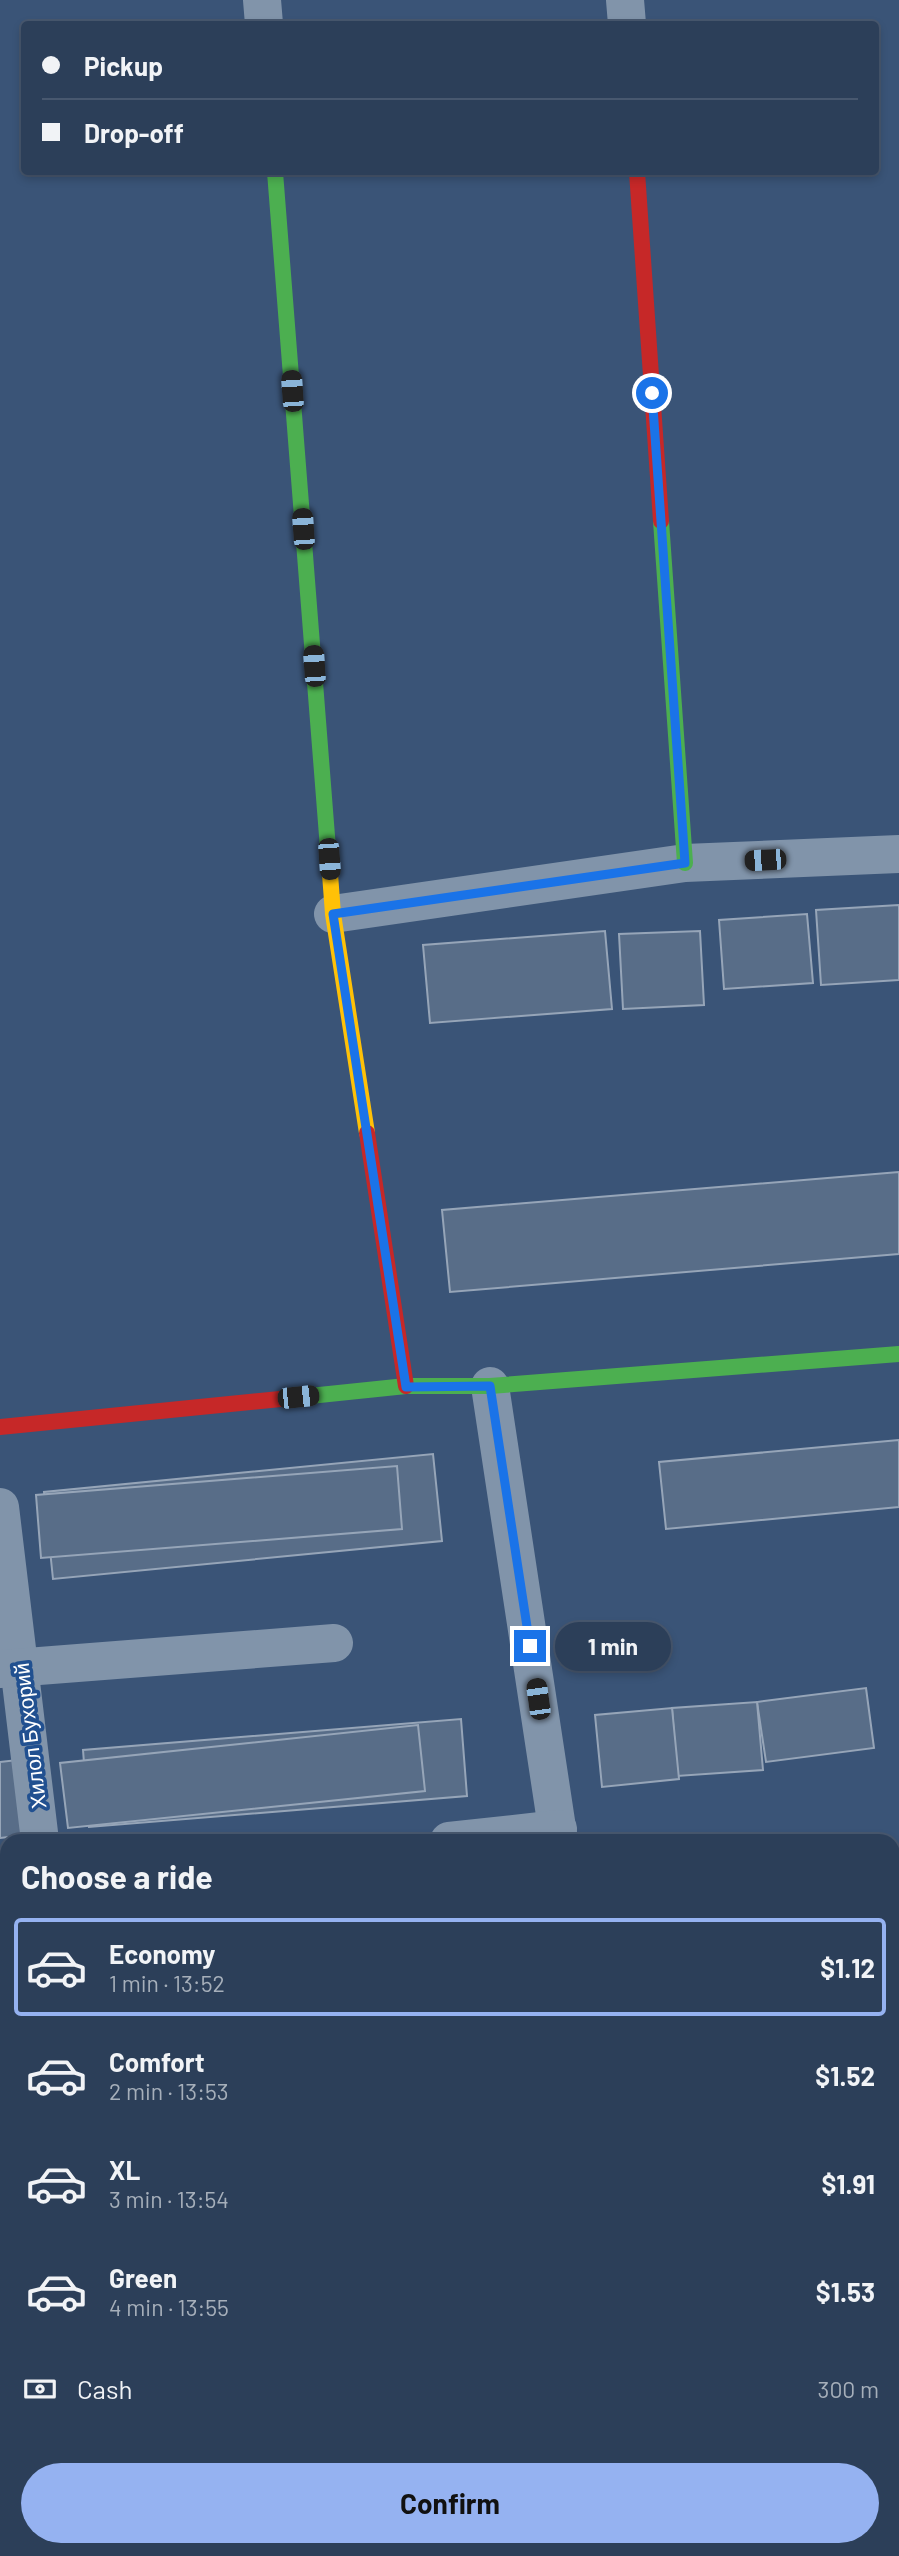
<!DOCTYPE html>
<html lang="en">
<head>
<meta charset="utf-8">
<style>
  :root { --surface:#2c3f59; --page:#34465f; --text:#f1f3f6; --muted:#a6afba; --line:#48586f; --accent:#95b2f1 }
  body { margin:0; font-family:Barlow,sans-serif; background:var(--page); color:var(--text); height:100vh; display:flex; flex-direction:column; font-size:26px; white-space:nowrap }
  * { box-sizing:border-box; margin:0 }
  p { font-size:23px; color:var(--muted) }
  .icon { flex:none; width:38px; height:38px; fill:none; stroke:currentColor; stroke-width:2; stroke-linecap:round; stroke-linejoin:round }
  .map { position:relative; flex:1; overflow:hidden }
  .sheet { position:absolute; left:0px; top:1834px; width:900px; height:723px; display:flex; flex-direction:column; background:var(--surface); border-radius:21px 21px 0 0; box-shadow:0 4px 10px #0003,0 0 0 2px var(--line) }
  .sheet>* { flex:none }
  .banner { position:absolute; left:21px; top:21px; width:858px; height:154px; border-radius:7px; box-shadow:0 4px 10px #0003,0 0 0 2px var(--line); display:grid; align-content:center; height:154px; padding:0 21px; background:var(--surface) }
  .end { position:absolute; width:32px; height:32px; margin:-16px; border:9px solid #1a73e8; background:#fff; box-shadow:0 0 0 4px #fff }
  .from { border-radius:50% }
  .bubble { position:absolute; height:49px; border-radius:24px; background:var(--surface); box-shadow:0 4px 10px #0003,0 0 0 2px var(--line); font-size:23px; font-weight:700; line-height:49px; text-align:center }
  .car { position:absolute; width:21px; height:42px; margin:-21px -10px; border-radius:9px; box-shadow:0 0 5px 2px #0007; background:linear-gradient(#222 24%,#8ab4d8 0 40%,#222 0 76%,#8ab4d8 0 86%,#222 0) }
  .banner b { display:flex; align-items:center; gap:24px; height:66px; font-size:26px }
  .banner b+b { border-top:2px solid var(--line) }
  .banner i { width:18px; height:18px; background:var(--text) }
  ul { padding:0; list-style:none }
  li { display:flex; align-items:center; gap:21px; height:98px; margin:0 14px 10px; padding:0 7px; border:4px solid transparent; border-radius:7px }
  li div { flex:1 }
  li b { display:block; font-size:26px }
  li em { font-style:normal; font-weight:700 }
  li.selected { border-color:var(--accent) }
  li>.icon { width:63px; height:63px; stroke-width:1.5 }
  h2 { padding:0 21px; font-size:32px; line-height:84px }
  .pay { display:flex; align-items:center; gap:18px; height:77px; padding:0 21px; font-size:26px }
  .pay p { margin-inline-start:auto }
  .action { display:flex; gap:14px; margin-top:auto; padding:14px 21px }
  .action a { flex:1; height:80px; border-radius:42px; background:var(--accent); color:#111; font-size:28px; font-weight:700; line-height:80px; text-align:center }
  .map>svg:first-child { display:block }
</style>
</head>
<body>
<div class="map">
<svg width="899" height="2556" viewBox="0 0 899 2556">
  <rect width="100%" height="100%" fill="#3a5477"/>
  <polygon fill="#3667a6" points="659,2550 874,2550 874,2556 660,2556"/>
  <g fill="#586d88" stroke="#96a5b8" stroke-width="2">
    <polygon points="899,905 899,980 821,985 816,910"/>
    <polygon points="807,914 813,983 724,989 719,920"/>
    <polygon points="605,931 612,1009 430,1023 423,945"/>
    <polygon points="700,931 704,1005 623,1009 619,934"/>
    <polygon points="899,1172 899,1254 450,1292 442,1210"/>
    <polygon points="899,1440 899,1507 666,1529 659,1462"/>
    <polygon points="433,1454 442,1541 53,1579 44,1492"/>
    <polygon points="397,1466 402,1529 41,1558 36,1495"/>
    <polygon points="866,1688 874,1748 766,1762 757,1702"/>
    <polygon points="757,1702 763,1770 677,1776 672,1708"/>
    <polygon points="672,1708 679,1779 602,1787 595,1715"/>
    <polygon points="461,1719 467,1796 89,1827 83,1750"/>
    <polygon points="418,1725 425,1791 68,1828 60,1763"/>
    <polygon points="26,1759 34,1834 0,1838 0,1762"/>
    <polygon points="6,1968 7,2035 0,2036 0,1969"/>
    <polygon points="7,1982 7,2065 0,2066 0,1983"/>
    <polygon points="0,2441 7,2441 7,2520 0,2521"/>
  </g>
  <g fill="none" stroke-linecap="round" stroke-linejoin="round">
    <g stroke="#8194aa" stroke-width="38">
      <polyline points="262,0 264,24"/>
      <polyline points="625,0 627,24"/>
      <polyline points="333,914 685,863 899,854"/>
      <polyline points="490,1386 559,1841"/>
      <polyline points="0,1507 40,1841"/>
      <polyline points="0,1669 334,1643"/>
      <polyline points="449,1841 558,1829"/>
      <polyline points="0,1892 7,1891"/>
    </g>
    <g stroke="#4caf50" stroke-width="16">
      <polyline points="275,172 330,874"/>
      <polyline points="661,521 685,863"/>
      <polyline points="300,1397 406,1386 490,1386 899,1354"/>
      <polyline points="892,2155 899,2154"/>
      <polyline points="892,2202 899,2202"/>
    </g>
    <g stroke="#ffc107" stroke-width="16">
      <polyline points="330,874 333,914 367,1133"/>
      <polyline points="0,2304 7,2303"/>
    </g>
    <g stroke="#c62828" stroke-width="16">
      <polyline points="637,172 661,521"/>
      <polyline points="367,1133 406,1386"/>
      <polyline points="0,1427 300,1397"/>
      <polyline points="0,2251 7,2250"/>
    </g>
  </g>
  <g fill="none" stroke-linecap="round" stroke-linejoin="round">
    <polyline stroke="#1a73e8" stroke-width="9" points="530,1646 490,1386 406,1387 333,914 685,863 652,393"/>
  </g>
  <g text-anchor="middle" dominant-baseline="central" stroke-width="7" stroke-linejoin="round" paint-order="stroke">
    <g font-size="21" fill="#fff" stroke="#215090">
      <text transform="translate(29 1736) rotate(-97)">Хилол Бухорий</text>
    </g>
  </g>
</svg>
<i class="end from" style="left:652px;top:393px"></i>
<i class="end" style="left:530px;top:1646px"></i>
<div class="bubble" style="left:555px;top:1622px;width:116px">1 min</div>
<i class="car" style="left:292px;top:391px;rotate:356deg"></i>
<i class="car" style="left:303px;top:529px;rotate:356deg"></i>
<i class="car" style="left:314px;top:666px;rotate:356deg"></i>
<i class="car" style="left:329px;top:859px;rotate:176deg"></i>
<i class="car" style="left:765px;top:860px;rotate:267deg"></i>
<i class="car" style="left:298px;top:1397px;rotate:84deg"></i>
<i class="car" style="left:538px;top:1699px;rotate:352deg"></i>
<div class="banner">
<b><i class="from"></i>Pickup</b>
<b><i></i>Drop-off</b>
</div>
<section class="sheet">
<h2>Choose a ride</h2>
<ul>
<li class="selected"><svg class="icon" aria-label="car" viewBox="0 0 24 24"><path d="M5 17H2v-5l4-1 3-4h7l3 4 3 1v5h-3M9 17h6M6 11h13"/><circle cx="7" cy="17" r="2"/><circle cx="17" cy="17" r="2"/></svg><div><b>Economy</b><p>1 min · 13:52</p></div><em>$1.12</em></li>
<li><svg class="icon" aria-label="car" viewBox="0 0 24 24"><path d="M5 17H2v-5l4-1 3-4h7l3 4 3 1v5h-3M9 17h6M6 11h13"/><circle cx="7" cy="17" r="2"/><circle cx="17" cy="17" r="2"/></svg><div><b>Comfort</b><p>2 min · 13:53</p></div><em>$1.52</em></li>
<li><svg class="icon" aria-label="car" viewBox="0 0 24 24"><path d="M5 17H2v-5l4-1 3-4h7l3 4 3 1v5h-3M9 17h6M6 11h13"/><circle cx="7" cy="17" r="2"/><circle cx="17" cy="17" r="2"/></svg><div><b>XL</b><p>3 min · 13:54</p></div><em>$1.91</em></li>
<li><svg class="icon" aria-label="car" viewBox="0 0 24 24"><path d="M5 17H2v-5l4-1 3-4h7l3 4 3 1v5h-3M9 17h6M6 11h13"/><circle cx="7" cy="17" r="2"/><circle cx="17" cy="17" r="2"/></svg><div><b>Green</b><p>4 min · 13:55</p></div><em>$1.53</em></li>
</ul>
<div class="pay"><svg class="icon" aria-label="cash" viewBox="0 0 24 24"><path d="M3 7h18v10H3z"/><circle cx="12" cy="12" r="2"/></svg>Cash<p>300 m</p></div>
<div class="action"><a>Confirm</a></div>
</section>
</div>
</body>
</html>
